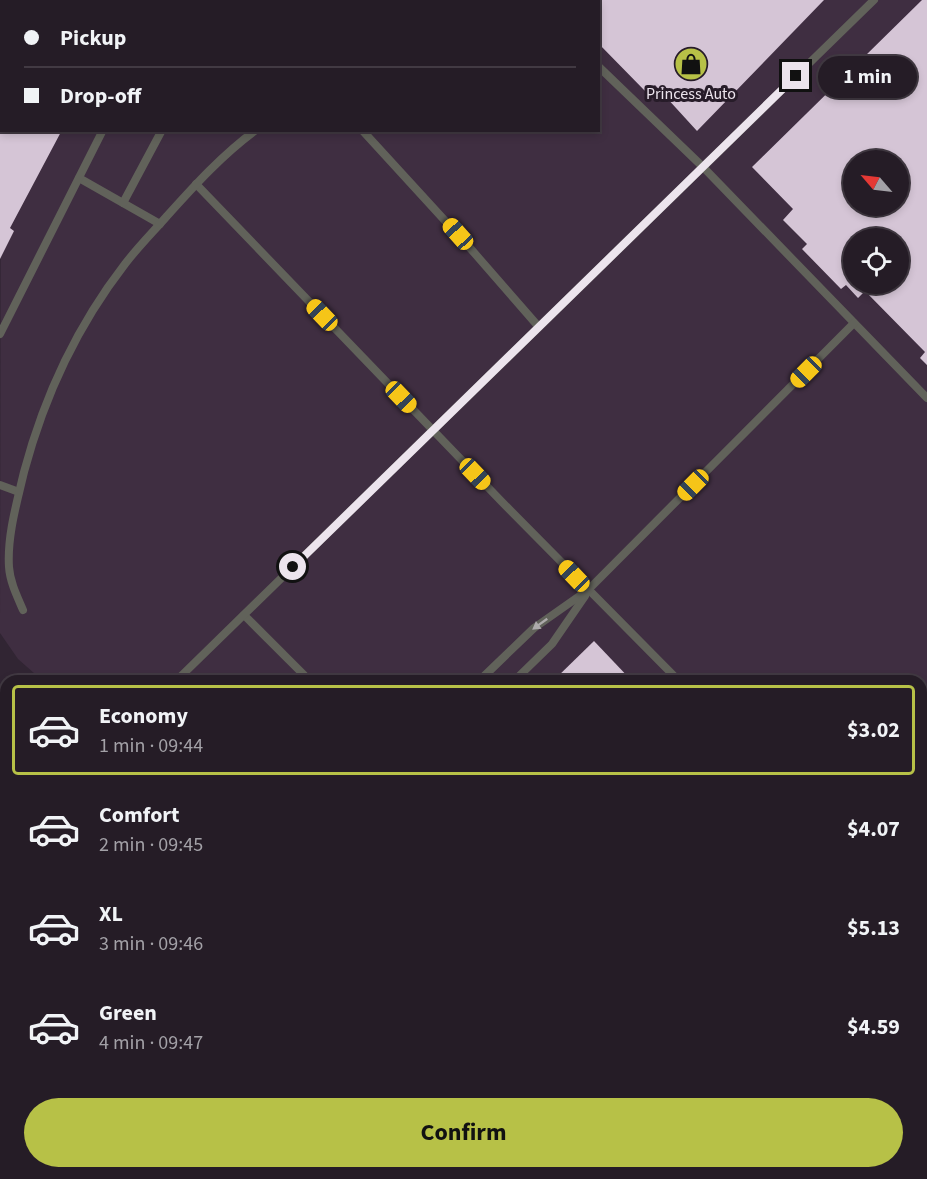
<!DOCTYPE html>
<html lang="en">
<head>
<meta charset="utf-8">
<style>
  :root { --surface:#251c26; --page:#2d252e; --text:#f1f3f6; --muted:#a3a1a7; --line:#423a43; --accent:#b7c147 }
  body { margin:0; font-family:"Source Sans 3",sans-serif; background:var(--page); color:var(--text); height:100vh; display:flex; flex-direction:column; font-size:22px; white-space:nowrap }
  * { box-sizing:border-box; margin:0 }
  p { font-size:20px; color:var(--muted) }
  .icon { flex:none; width:33px; height:33px; fill:none; stroke:currentColor; stroke-width:2; stroke-linecap:round; stroke-linejoin:round }
  .map { position:relative; flex:1; overflow:hidden }
  .side { position:absolute; left:0px; top:675px; width:927px; height:504px; display:flex; flex-direction:column; background:var(--surface); border-radius:18px 18px 0 0; box-shadow:0 3px 9px #0003,0 0 0 2px var(--line) }
  .side>* { flex:none }
  .hud { position:absolute; left:0px; top:0px; width:600px; height:132px; box-shadow:0 3px 9px #0003,0 0 0 2px var(--line); display:grid; align-content:center; height:132px; padding:0 24px; background:var(--surface) }
  .needle { width:39px; rotate:298deg }
  .fabs { position:absolute; left:843px; top:150px; display:grid; gap:12px }
  .fabs a { display:grid; place-items:center; width:66px; height:66px; border-radius:50%; background:var(--surface); box-shadow:0 3px 9px #0003,0 0 0 2px var(--line); font-size:30px }
  .end { position:absolute; width:27px; height:27px; margin:-14px; border:8px solid #ece4ed; background:#111; box-shadow:0 0 0 3px #111 }
  .from { border-radius:50% }
  .bubble { position:absolute; height:42px; border-radius:21px; background:var(--surface); box-shadow:0 3px 9px #0003,0 0 0 2px var(--line); font-size:20px; font-weight:700; line-height:42px; text-align:center }
  .car { position:absolute; width:18px; height:36px; margin:-18px -9px; border-radius:8px; box-shadow:0 0 4px 2px #0007; background:linear-gradient(#f5c518 24%,#345 0 40%,#f5c518 0 76%,#345 0 86%,#f5c518 0) }
  .hud b { display:flex; align-items:center; gap:21px; height:57px; font-size:22px }
  .hud b+b { border-top:2px solid var(--line) }
  .hud i { width:15px; height:15px; background:var(--text) }
  ul { padding:10px 0 0; list-style:none }
  li { display:flex; align-items:center; gap:18px; height:90px; margin:0 12px 9px; padding:0 12px; border:3px solid transparent; border-radius:6px }
  li div { flex:1 }
  li b { display:block; font-size:22px }
  li em { font-style:normal; font-weight:700 }
  li.on { border-color:var(--accent) }
  li>.icon { width:54px; height:54px; stroke-width:1.5 }
  .action { display:flex; gap:12px; margin-top:auto; padding:12px 24px }
  .action a { flex:1; height:69px; border-radius:36px; background:var(--accent); color:#111; font-size:24px; font-weight:700; line-height:69px; text-align:center }
  .map>svg:first-child { display:block }
</style>
</head>
<body>
<div class="map">
<svg width="927" height="1179" viewBox="0 0 927 1179">
  <rect width="100%" height="100%" fill="#312533"/>
  <g fill="#3f2e41" fill-rule="evenodd">
    <path d="M71,0h856v793l-6,6v-118h-878l-25,-22 -18,-26 1,-560 1,57h596v-128l-529,-1zM854,160h44v46h-44zM854,238h44v46h-44z"/>
    <polygon points="927,977 927,1179 714,1179 720,1173 921,1173 921,982"/>
    <polygon points="352,1173 536,1173 529,1179 360,1179"/>
  </g>
  <g fill="#d5c5d6" fill-rule="evenodd">
    <polygon points="598,0 824,0 697,131 655,85 646,92 598,43"/>
    <path d="M922,0h5v365l-7,-7 5,-6 -60,-61 -7,7 -12,-13 -5,4 -39,-40 5,-5 -24,-24 10,-11 -41,-42zM854,160h44v46h-44zM854,238h44v46h-44z"/>
    <polygon points="0,130 62,130 10,228 14,231 0,259"/>
    <polygon points="594,641 632,681 553,681"/>
  </g>
  <g fill="none" stroke-linecap="round" stroke-linejoin="round">
    <polyline stroke="#766c78" stroke-width="4" stroke-dasharray="4.5 4.5" stroke-linecap="butt" points="145,1173 150,1179"/>
    <g stroke="#61625a" stroke-width="8">
      <polyline points="192,0 193,2"/>
      <polyline points="298,0 298,2"/>
      <polyline points="543,0 543,2"/>
      <polyline points="598,66 703,167 927,398"/>
      <polyline points="362,130 470,248 538,326"/>
      <polyline points="79,178 160,224"/>
      <polyline points="196,184 503,503 679,681"/>
      <polyline points="123,203 162,130"/>
      <polyline points="0,334 103,130"/>
      <polyline points="0,485 19,492"/>
      <path d="M23,610c-6,-14 -13,-28 -14,-43 -2,-31 8,-65 15,-95 20,-75 53,-146 101,-208 13,-17 28,-32 42,-48 28,-31 55,-61 89,-86"/>
      <polyline points="244,615 310,681"/>
      <polyline points="176,681 874,0"/>
      <polyline points="479,681 534,628 588,590 854,323"/>
      <polyline points="514,681 552,644 585,596"/>
      <polyline points="921,782 927,777"/>
      <polyline points="439,1173 445,1179"/>
      <polyline points="511,1179 517,1173"/>
    </g>
    <polyline stroke="#61625a" stroke-width="15" points="0,1163 6,1157"/>
    <g stroke="#61625a" stroke-width="15">
      <polyline points="34,2 36,0"/>
      <polyline points="0,34 2,33"/>
    </g>
    <g stroke="#979a88" stroke-width="15">
      <polyline points="0,891 6,897"/>
      <polyline points="0,952 6,958"/>
      <polyline points="0,990 6,1010"/>
      <polyline points="0,1100 6,1083"/>
      <polyline points="222,1173 228,1179"/>
      <polyline points="281,1173 287,1179"/>
    </g>
    <g stroke="#a99faa" stroke-width="7">
      <g id="rail">
        <polyline points="921,866 927,860"/>
        <polyline points="921,888 927,882"/>
        <polyline points="597,1179 603,1173"/>
        <polyline points="620,1179 626,1173"/>
      </g>
    </g>
    <use href="#rail" stroke="#271c29" stroke-width="4.5" stroke-dasharray="14" stroke-linecap="butt"/>
  </g>
  <defs><path id="oneway-solid" d="M-6-.8H1V-3.2L6.5 0L1 3.2V.8H-6Z" transform="scale(1.5)"/></defs>
  <use fill="#adaaab" href="#oneway-solid" transform="translate(540 624) rotate(144)"/>
  <g fill="none" stroke-linecap="round" stroke-linejoin="round">
    <polyline stroke="#ece4ed" stroke-width="8" points="293,567 796,76"/>
  </g>
  <defs>
    <g id="shop-disc" transform="scale(1.725)"><circle r="9.5" fill="#b7c147" stroke="#271c29"/><path d="M-5-2.5h2.3a2.7 3.5 0 0 1 5.4 0H5L5.5 6h-11ZM-1.5-2.5h3a1.5 2.3 0 0 0-3 0Z" fill="#111"/></g>
  </defs>
  <g fill-rule="evenodd">
    <use href="#shop-disc" x="691" y="64"/>
  </g>
  <g text-anchor="middle" dominant-baseline="central" stroke-width="6" stroke-linejoin="round" paint-order="stroke">
    <g font-size="16" fill="#ece4ed" stroke="#271c29">
      <text x="691" y="94">Princess Auto</text>
    </g>
  </g>
</svg>
<div class="fabs">
<a><svg class="needle" viewBox="-14 -14 28 28"><path d="M0-13l5 13h-10z" fill="#e53935"/><path d="M0 13l5-13h-10z" fill="#a3a1a7"/></svg></a>
<a><svg class="icon" aria-label="locate" viewBox="0 0 24 24"><circle cx="12" cy="12" r="6"/><path d="M12 2v4M12 18v4M2 12h4M18 12h4"/></svg></a>
</div>
<i class="end from" style="left:293px;top:567px"></i>
<i class="end" style="left:796px;top:76px"></i>
<div class="bubble" style="left:818px;top:56px;width:99px">1 min</div>
<i class="car" style="left:458px;top:234px;rotate:318deg"></i>
<i class="car" style="left:322px;top:315px;rotate:316deg"></i>
<i class="car" style="left:806px;top:372px;rotate:225deg"></i>
<i class="car" style="left:401px;top:397px;rotate:136deg"></i>
<i class="car" style="left:475px;top:474px;rotate:136deg"></i>
<i class="car" style="left:693px;top:485px;rotate:225deg"></i>
<i class="car" style="left:574px;top:576px;rotate:316deg"></i>
<div class="hud">
<b><i class="from"></i>Pickup</b>
<b><i></i>Drop-off</b>
</div>
<section class="side">
<ul>
<li class="on"><svg class="icon" aria-label="car" viewBox="0 0 24 24"><path d="M5 17H2v-5l4-1 3-4h7l3 4 3 1v5h-3M9 17h6M6 11h13"/><circle cx="7" cy="17" r="2"/><circle cx="17" cy="17" r="2"/></svg><div><b>Economy</b><p>1 min · 09:44</p></div><em>$3.02</em></li>
<li><svg class="icon" aria-label="car" viewBox="0 0 24 24"><path d="M5 17H2v-5l4-1 3-4h7l3 4 3 1v5h-3M9 17h6M6 11h13"/><circle cx="7" cy="17" r="2"/><circle cx="17" cy="17" r="2"/></svg><div><b>Comfort</b><p>2 min · 09:45</p></div><em>$4.07</em></li>
<li><svg class="icon" aria-label="car" viewBox="0 0 24 24"><path d="M5 17H2v-5l4-1 3-4h7l3 4 3 1v5h-3M9 17h6M6 11h13"/><circle cx="7" cy="17" r="2"/><circle cx="17" cy="17" r="2"/></svg><div><b>XL</b><p>3 min · 09:46</p></div><em>$5.13</em></li>
<li><svg class="icon" aria-label="car" viewBox="0 0 24 24"><path d="M5 17H2v-5l4-1 3-4h7l3 4 3 1v5h-3M9 17h6M6 11h13"/><circle cx="7" cy="17" r="2"/><circle cx="17" cy="17" r="2"/></svg><div><b>Green</b><p>4 min · 09:47</p></div><em>$4.59</em></li>
</ul>
<div class="action"><a>Confirm</a></div>
</section>
</div>
</body>
</html>
